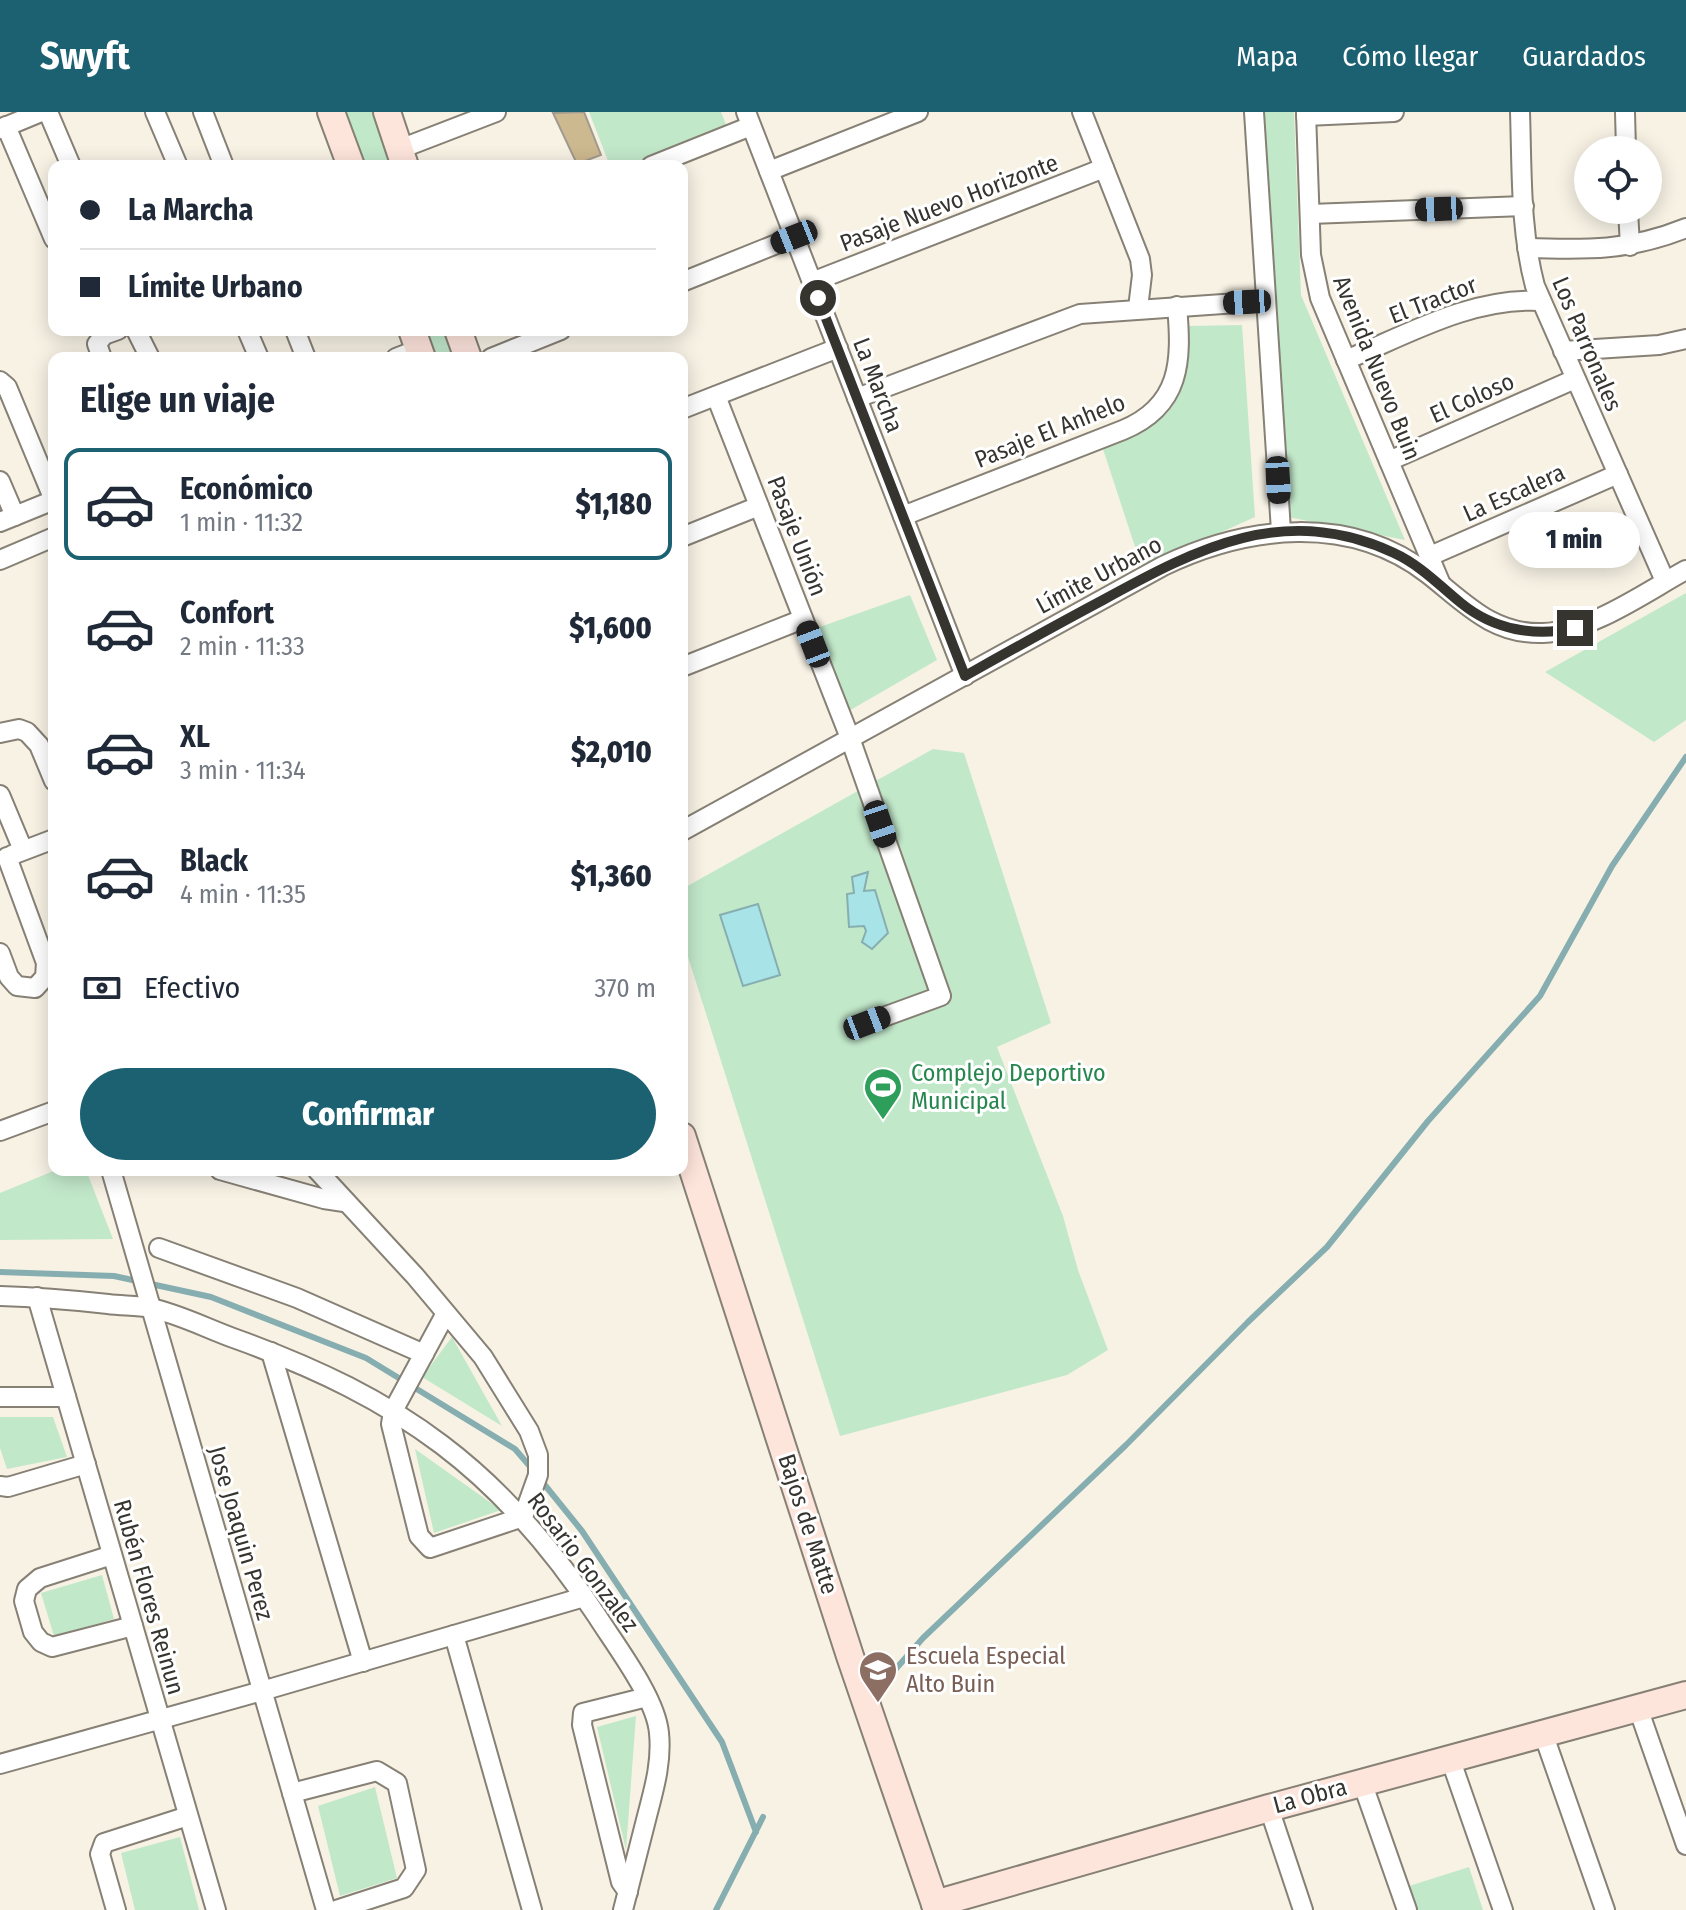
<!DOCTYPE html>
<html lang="es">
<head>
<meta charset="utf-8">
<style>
  :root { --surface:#fff; --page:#f6f6f7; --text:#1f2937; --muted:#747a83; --line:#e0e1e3; --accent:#1c6172 }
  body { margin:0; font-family:"Fira Sans Condensed",sans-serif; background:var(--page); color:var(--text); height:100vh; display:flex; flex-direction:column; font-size:30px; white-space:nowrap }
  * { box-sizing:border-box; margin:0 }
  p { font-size:26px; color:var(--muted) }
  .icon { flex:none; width:44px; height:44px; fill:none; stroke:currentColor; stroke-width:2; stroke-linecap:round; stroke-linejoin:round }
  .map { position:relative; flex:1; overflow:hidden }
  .panel { position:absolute; left:48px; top:240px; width:640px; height:824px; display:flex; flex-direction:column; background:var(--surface); border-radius:16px; box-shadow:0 4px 20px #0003 }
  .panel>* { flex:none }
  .guide { position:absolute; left:48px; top:48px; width:640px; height:176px; border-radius:16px; box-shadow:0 4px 20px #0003; display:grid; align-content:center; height:176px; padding:0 32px; background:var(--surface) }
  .buttons { position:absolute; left:1574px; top:24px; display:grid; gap:16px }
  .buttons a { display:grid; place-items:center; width:88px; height:88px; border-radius:50%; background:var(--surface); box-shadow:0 4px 20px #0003; font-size:40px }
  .end { position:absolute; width:36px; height:36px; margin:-18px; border:10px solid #36342f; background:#fff; box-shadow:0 0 0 4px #fff }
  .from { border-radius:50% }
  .bubble { position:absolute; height:56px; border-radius:28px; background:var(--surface); box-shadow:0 4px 20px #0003; font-size:26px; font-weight:800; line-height:56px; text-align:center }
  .car { position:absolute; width:24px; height:48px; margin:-24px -12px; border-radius:10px; box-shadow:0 0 6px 2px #0007; background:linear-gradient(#222 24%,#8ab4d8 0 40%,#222 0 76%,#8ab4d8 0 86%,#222 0) }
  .guide b { display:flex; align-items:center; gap:28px; height:76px; font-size:30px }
  .guide b+b { border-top:2px solid var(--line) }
  .guide i { width:20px; height:20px; background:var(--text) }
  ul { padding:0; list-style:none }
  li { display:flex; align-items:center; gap:24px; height:112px; margin:0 16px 12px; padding:0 16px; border:4px solid transparent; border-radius:16px }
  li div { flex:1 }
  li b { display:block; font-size:30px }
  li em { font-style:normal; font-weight:800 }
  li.current { border-color:var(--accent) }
  li>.icon { width:72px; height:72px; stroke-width:1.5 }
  h2 { padding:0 32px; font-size:36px; line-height:96px }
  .pay { display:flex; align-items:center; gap:20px; height:88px; padding:0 32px; font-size:30px }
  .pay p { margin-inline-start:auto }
  .primary-button { display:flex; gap:16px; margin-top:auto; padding:16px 32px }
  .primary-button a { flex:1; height:92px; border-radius:48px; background:var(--accent); color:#fff; font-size:32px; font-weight:800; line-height:92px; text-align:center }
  header { display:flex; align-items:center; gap:48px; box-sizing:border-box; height:112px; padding:0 40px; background:var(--accent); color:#fff }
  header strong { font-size:38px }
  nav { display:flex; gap:44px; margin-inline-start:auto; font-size:28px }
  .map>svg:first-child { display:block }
</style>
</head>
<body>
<header>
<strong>Swyft</strong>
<nav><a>Mapa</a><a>Cómo llegar</a><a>Guardados</a></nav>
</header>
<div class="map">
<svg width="1686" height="1798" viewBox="0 0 1686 1798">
  <rect width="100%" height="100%" fill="#f8f2e5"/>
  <g fill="#c2e8ca">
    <polygon points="341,0 378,0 397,54 361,54"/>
    <polygon points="589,0 721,0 727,15 626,54 610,54"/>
    <polygon points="1264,0 1294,0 1301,183 1405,428 1288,405"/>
    <path d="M1242,213l13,192 -113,51 -40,-122c20,-8 46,-15 62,-30 24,-21 22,-61 24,-90z"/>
    <polygon points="419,218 452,218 461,246 428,246"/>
    <polygon points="1686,481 1686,608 1654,630 1545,560"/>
    <polygon points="910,483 937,548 847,600 814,517"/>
    <polygon points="933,637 964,641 1051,911 997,935 1063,1104 1078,1158 1108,1238 1067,1263 840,1324 682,826 682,777"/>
    <polygon points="56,1058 86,1058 113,1127 0,1128 0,1081"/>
    <polygon points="452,1225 502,1314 422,1265"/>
    <polygon points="0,1305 53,1305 67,1345 7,1357 0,1336"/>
    <polygon points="415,1337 501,1398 434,1421"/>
    <polygon points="102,1463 114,1507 54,1524 41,1481"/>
    <polygon points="636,1604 626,1738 597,1615"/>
    <polygon points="375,1675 397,1766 340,1784 318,1694"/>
    <polygon points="180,1725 199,1798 135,1798 121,1741"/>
    <polygon points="1469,1755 1483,1798 1413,1798 1406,1775"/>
  </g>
  <g fill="#a8e3e8" stroke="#86aeb0" stroke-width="2">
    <polygon points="868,760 864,779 875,778 888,821 872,837 862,830 866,819 864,814 849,815 847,782 854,781 852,765"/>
    <polygon points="758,792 780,863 743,874 720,803"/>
  </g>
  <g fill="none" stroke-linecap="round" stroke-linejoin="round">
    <g stroke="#86aeb0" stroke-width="6">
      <polyline points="0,1160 114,1164 211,1185 366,1246 515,1337 533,1358"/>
      <polyline points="540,1367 582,1419 722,1630 756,1720"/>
      <polyline points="879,1576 923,1526 1126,1333 1248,1210 1327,1135 1428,1009 1540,884 1612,754 1686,645"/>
      <polyline points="716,1798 763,1705"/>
    </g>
  </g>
  <polygon fill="#cdb98f" stroke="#a09a8f" stroke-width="2" points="584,0 601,43 577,52 553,1"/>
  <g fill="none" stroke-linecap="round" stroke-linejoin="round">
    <g stroke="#868075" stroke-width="22">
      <g id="minor">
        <polyline points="48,0 71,54"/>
        <polyline points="155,0 178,54"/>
        <polyline points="203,0 224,54"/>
        <polyline points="746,0 965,564"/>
        <polyline points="1082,0 1140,147 1142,163 1138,196"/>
        <polyline points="1254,0 1281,419"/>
        <polyline points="1306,0 1311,143 1320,186 1440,470"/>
        <path d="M1520,0c2,58 0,118 15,174l130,295"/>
        <polyline points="1625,0 1626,38"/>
        <polyline points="1306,4 1394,0"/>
        <polyline points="6,14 54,127"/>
        <polyline points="0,17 41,0"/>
        <polyline points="400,37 496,0"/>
        <polyline points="651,54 751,14"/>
        <polyline points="769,59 918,0"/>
        <polyline points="1628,98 1630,134"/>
        <polyline points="1310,102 1524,94"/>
        <path d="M1527,136c60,2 102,3 159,-20"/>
        <polyline points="682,170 794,125"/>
        <polyline points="812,170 1104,56"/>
        <polyline points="136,218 150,246"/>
        <polyline points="247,218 259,246"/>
        <polyline points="295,218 306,246"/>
        <polyline points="1563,239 1659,233 1686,227"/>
        <polyline points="102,246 97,232 104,223 118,218"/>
        <polyline points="396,246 419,237"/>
        <polyline points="491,246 561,218"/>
        <path d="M1346,248c62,-26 126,-63 195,-59"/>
        <polyline points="0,269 7,275 54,388 0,410"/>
        <polyline points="716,284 850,626 941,884 867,911"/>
        <polyline points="857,286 1080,202 1266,189"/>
        <polyline points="682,297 838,236"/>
        <polyline points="1389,349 1575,267"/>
        <polyline points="0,369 15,404"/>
        <path d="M903,404l220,-86c58,-24 59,-69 54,-124"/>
        <polyline points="682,425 759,394"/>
        <polyline points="1430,444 1618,362"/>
        <polyline points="0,448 54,425"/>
        <polyline points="682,555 803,507"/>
        <polyline points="0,621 19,617 27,620 39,633 54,669"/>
        <polyline points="0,683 23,738"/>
        <path d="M682,719l481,-265c84,-40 186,-53 265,8 36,28 64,61 115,59 49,-2 101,-40 143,-63"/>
        <polyline points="12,743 54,727"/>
        <polyline points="0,841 9,865 17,874 35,876 45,865 46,851 7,745"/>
        <polyline points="0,1019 54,999"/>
        <polyline points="111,1058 326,1798"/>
        <polyline points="220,1058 324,1087 344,1090"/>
        <polyline points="317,1058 415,1164 483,1245 529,1319 538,1343 538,1363 523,1405 430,1436 419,1424 391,1312 393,1299 446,1201"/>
        <polyline points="159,1136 297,1186 424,1242"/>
        <path d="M0,1184c36,1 72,4 108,8 14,2 29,1 43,4 28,6 57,21 85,31 164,59 265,131 361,277 19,30 59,82 62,117 3,29 -5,56 -12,83 -8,31 -16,63 -24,94"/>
        <polyline points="37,1185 216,1798"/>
        <polyline points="271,1240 363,1550"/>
        <polyline points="0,1285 66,1285"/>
        <polyline points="0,1374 8,1375 86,1352"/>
        <polyline points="112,1443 40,1466 27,1477 24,1489 33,1520 41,1530 52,1535 133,1514"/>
        <polyline points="454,1523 532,1798"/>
        <polyline points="1638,1596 1686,1733"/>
        <polyline points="1543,1621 1605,1798"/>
        <polyline points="1450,1646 1503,1798"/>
        <polyline points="0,1652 262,1579 584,1485"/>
        <polyline points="1362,1670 1407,1798"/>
        <polyline points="292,1681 377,1659 397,1671 416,1758 404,1776 336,1798"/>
        <polyline points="1269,1696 1303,1798"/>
        <polyline points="628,1780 621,1770 582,1613 583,1601 647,1585"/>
        <polyline points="116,1798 100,1742 104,1731 188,1704"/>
      </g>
    </g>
    <g stroke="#868075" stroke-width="30">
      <g id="secondary">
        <polyline points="331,0 351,54"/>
        <polyline points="387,0 405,54"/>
        <polyline points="412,218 422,246"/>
        <polyline points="458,218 468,246"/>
        <polyline points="682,1024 850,1544 937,1798"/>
        <polyline points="935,1792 1269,1696 1686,1583"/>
      </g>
    </g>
    <use href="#minor" stroke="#fff" stroke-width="18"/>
    <use href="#secondary" stroke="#fee5dc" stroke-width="26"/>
  </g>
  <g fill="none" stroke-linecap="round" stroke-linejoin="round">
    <path stroke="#36342f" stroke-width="10" d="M818,186l147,378c46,-26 91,-51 138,-76 95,-52 182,-98 291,-47 26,12 45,32 67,50 33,27 74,34 114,25"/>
  </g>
  <defs>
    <g id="stadium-pin" transform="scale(2)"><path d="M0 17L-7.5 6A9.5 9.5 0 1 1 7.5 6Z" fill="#2e9e5b" stroke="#fff"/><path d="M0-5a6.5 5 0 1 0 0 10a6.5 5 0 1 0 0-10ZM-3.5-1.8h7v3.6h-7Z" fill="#fff"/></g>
    <g id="school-pin" transform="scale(2)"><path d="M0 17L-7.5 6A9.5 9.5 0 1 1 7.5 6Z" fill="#8d6e63" stroke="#fff"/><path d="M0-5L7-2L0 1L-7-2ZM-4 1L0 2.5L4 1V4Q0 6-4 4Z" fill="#fff"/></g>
  </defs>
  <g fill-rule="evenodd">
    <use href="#stadium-pin" x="883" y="975"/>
    <use href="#school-pin" x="878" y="1558"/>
  </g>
  <g text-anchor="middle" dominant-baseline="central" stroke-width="6" stroke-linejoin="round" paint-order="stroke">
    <g font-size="24" fill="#36342f" stroke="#fff">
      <text transform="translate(949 91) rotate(-21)">Pasaje Nuevo Horizonte</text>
      <text transform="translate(1433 188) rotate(-21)">El Tractor</text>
      <text transform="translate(1587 232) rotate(67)">Los Parronales</text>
      <text transform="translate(1377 256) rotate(68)">Avenida Nuevo Buin</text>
      <text transform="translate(878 273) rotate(69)">La Marcha</text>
      <text transform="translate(1472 286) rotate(-24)">El Coloso</text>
      <text transform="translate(1050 319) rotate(-22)">Pasaje El Anhelo</text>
      <text transform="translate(1514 381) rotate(-24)">La Escalera</text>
      <text transform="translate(797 424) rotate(69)">Pasaje Unión</text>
      <text transform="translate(1099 463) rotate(-28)">Límite Urbano</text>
      <text transform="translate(808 1412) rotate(72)">Bajos de Matte</text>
      <text transform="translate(241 1421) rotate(74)">Jose Joaquin Perez</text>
      <text transform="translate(583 1450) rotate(53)">Rosario Gonzalez</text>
      <text transform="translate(149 1485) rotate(74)">Rubén Flores Reinun</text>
      <text transform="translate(1310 1684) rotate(-15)">La Obra</text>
    </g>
    <g font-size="24" fill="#27864d" stroke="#fff" text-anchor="start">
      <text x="911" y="961">Complejo Deportivo<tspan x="911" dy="28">Municipal</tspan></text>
    </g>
    <g font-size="24" fill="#785e54" stroke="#fff" text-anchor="start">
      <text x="906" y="1544">Escuela Especial<tspan x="906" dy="28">Alto Buin</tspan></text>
    </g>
  </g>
</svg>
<div class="buttons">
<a><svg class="icon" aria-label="locate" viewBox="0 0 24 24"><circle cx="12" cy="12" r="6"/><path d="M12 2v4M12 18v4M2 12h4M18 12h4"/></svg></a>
</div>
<i class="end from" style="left:818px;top:186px"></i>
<i class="end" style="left:1575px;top:516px"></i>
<div class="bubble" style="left:1508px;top:400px;width:132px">1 min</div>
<i class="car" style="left:1439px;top:97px;rotate:268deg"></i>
<i class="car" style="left:794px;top:125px;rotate:248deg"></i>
<i class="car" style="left:1247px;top:190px;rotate:267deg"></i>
<i class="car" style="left:1278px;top:368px;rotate:177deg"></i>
<i class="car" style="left:813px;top:532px;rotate:339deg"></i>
<i class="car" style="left:880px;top:712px;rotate:161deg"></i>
<i class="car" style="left:867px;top:911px;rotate:69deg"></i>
<div class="guide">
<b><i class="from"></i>La Marcha</b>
<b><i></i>Límite Urbano</b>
</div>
<section class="panel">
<h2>Elige un viaje</h2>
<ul>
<li class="current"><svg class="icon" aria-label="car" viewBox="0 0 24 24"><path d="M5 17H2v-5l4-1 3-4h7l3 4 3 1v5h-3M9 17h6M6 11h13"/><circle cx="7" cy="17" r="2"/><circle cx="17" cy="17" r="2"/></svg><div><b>Económico</b><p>1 min · 11:32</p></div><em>$1,180</em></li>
<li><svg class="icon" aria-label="car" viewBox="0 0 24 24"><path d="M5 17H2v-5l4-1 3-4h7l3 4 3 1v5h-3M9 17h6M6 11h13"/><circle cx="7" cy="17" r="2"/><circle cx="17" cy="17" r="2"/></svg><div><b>Confort</b><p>2 min · 11:33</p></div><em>$1,600</em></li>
<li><svg class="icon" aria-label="car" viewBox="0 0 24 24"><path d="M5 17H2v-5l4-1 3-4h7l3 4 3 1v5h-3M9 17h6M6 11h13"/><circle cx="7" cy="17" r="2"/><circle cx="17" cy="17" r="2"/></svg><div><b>XL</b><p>3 min · 11:34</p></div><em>$2,010</em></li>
<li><svg class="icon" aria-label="car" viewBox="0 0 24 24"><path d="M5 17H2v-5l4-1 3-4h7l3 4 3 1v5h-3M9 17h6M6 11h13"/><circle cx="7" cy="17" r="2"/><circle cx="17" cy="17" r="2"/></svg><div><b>Black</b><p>4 min · 11:35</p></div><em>$1,360</em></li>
</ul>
<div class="pay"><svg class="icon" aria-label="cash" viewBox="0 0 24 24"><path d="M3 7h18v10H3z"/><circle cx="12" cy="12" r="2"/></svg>Efectivo<p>370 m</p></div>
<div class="primary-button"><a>Confirmar</a></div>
</section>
</div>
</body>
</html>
